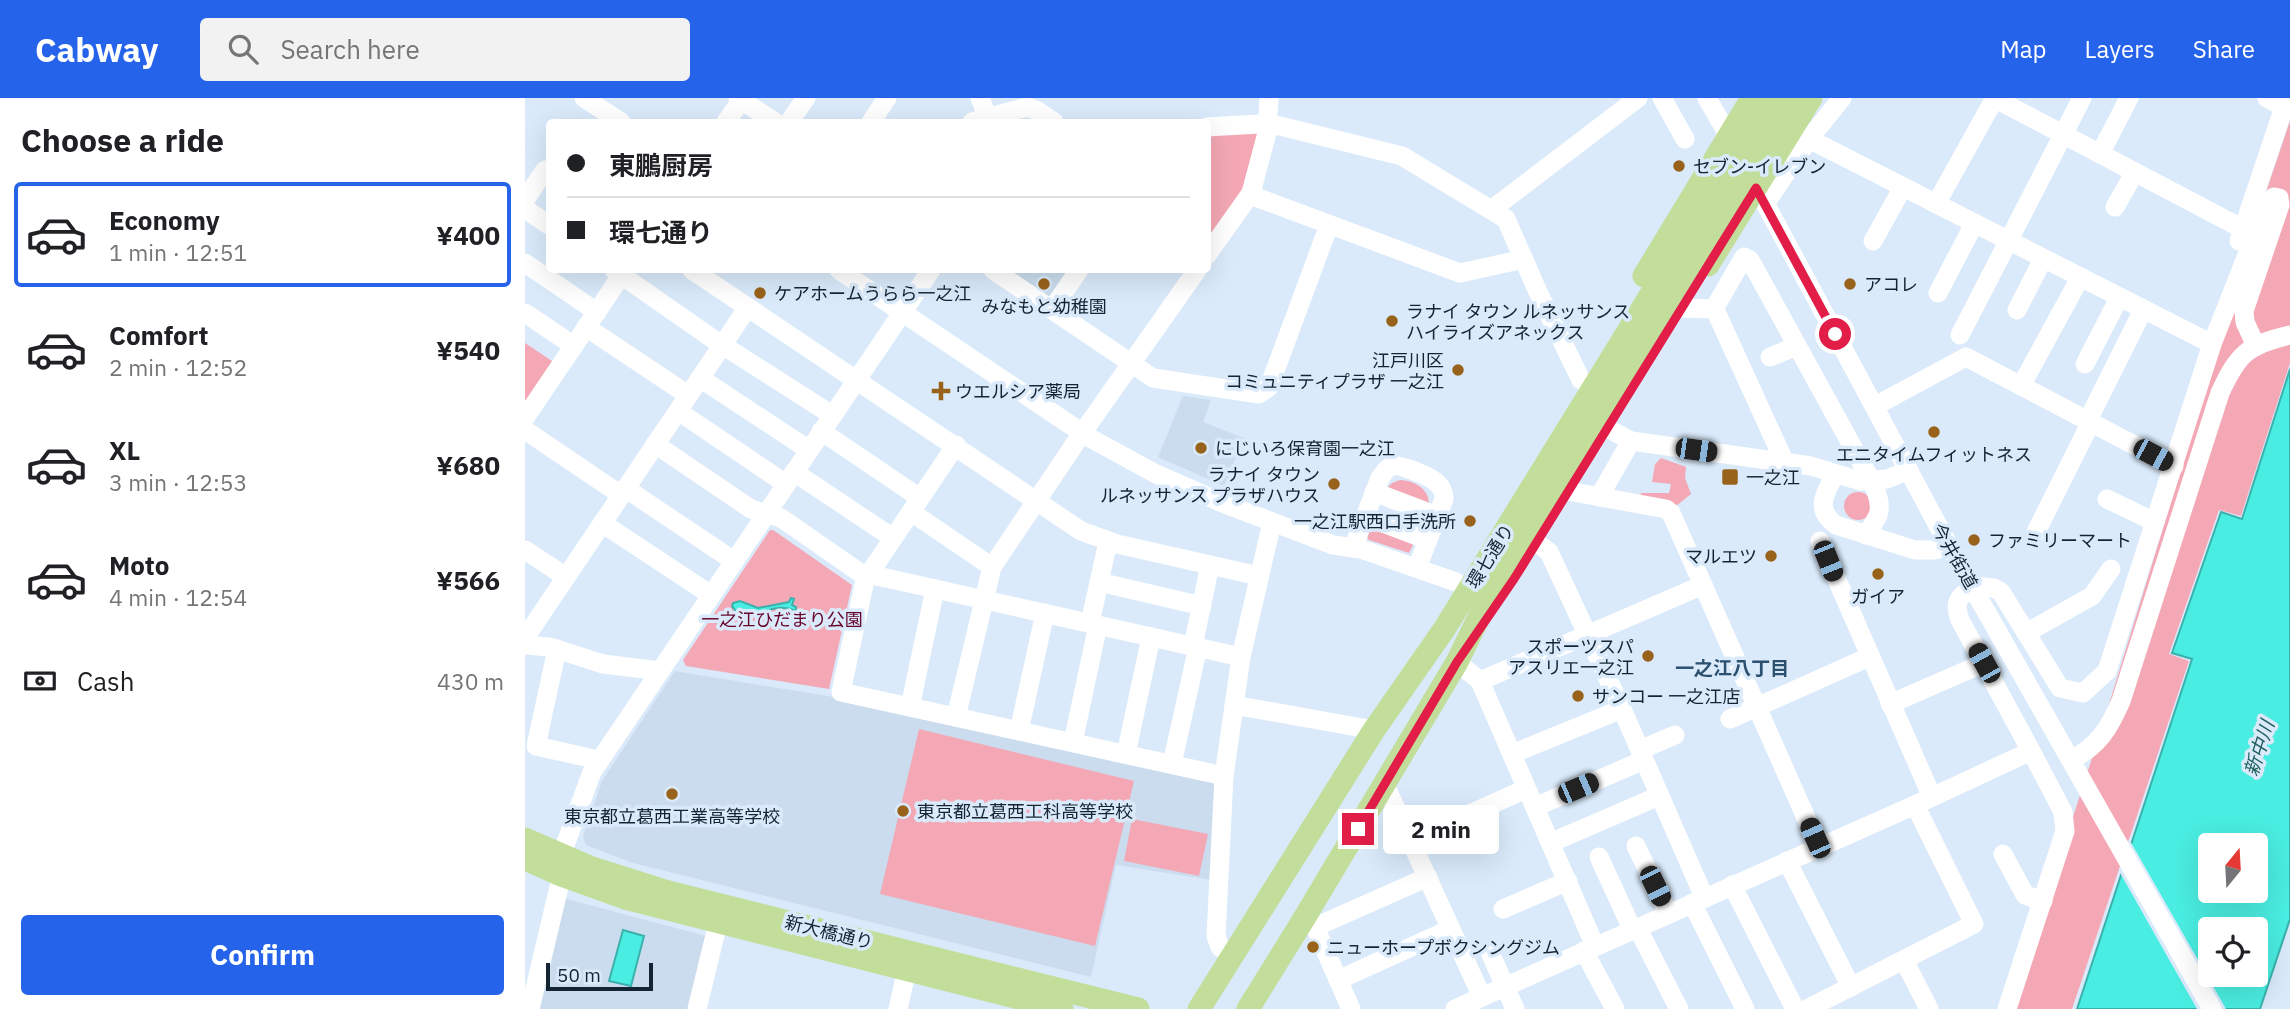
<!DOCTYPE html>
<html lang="en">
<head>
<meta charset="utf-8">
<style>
  :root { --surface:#fff; --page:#f2f2f2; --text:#202124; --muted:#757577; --line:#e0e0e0; --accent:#2563eb }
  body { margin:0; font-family:"IBM Plex Sans","Noto Sans JP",sans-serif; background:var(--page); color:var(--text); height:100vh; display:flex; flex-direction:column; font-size:26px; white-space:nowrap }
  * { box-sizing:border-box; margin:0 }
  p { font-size:23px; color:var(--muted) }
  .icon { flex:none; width:38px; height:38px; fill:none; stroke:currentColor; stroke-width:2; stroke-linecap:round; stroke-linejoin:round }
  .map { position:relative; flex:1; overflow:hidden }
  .details { display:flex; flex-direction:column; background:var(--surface); width:525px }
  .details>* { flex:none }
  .hud { position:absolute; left:21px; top:21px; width:665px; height:154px; border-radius:7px; box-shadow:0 7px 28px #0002; display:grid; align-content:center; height:154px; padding:0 21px; background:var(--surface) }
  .needle { width:46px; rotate:18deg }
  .controls { position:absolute; left:1673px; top:735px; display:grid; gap:14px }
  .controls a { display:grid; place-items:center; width:70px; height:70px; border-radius:7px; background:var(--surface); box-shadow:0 7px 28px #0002; font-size:35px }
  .scale { position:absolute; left:21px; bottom:18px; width:107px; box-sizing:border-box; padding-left:7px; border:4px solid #142432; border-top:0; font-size:19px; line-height:24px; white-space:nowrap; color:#142432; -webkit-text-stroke:5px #daeafa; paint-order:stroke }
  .end { position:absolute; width:32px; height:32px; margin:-16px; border:9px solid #e11d48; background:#fff; box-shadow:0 0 0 4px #fff }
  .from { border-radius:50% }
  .bubble { position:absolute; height:49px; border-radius:7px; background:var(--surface); box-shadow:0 7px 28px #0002; font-size:23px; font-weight:700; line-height:49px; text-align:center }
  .car { position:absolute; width:21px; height:42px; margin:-21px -10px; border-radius:9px; box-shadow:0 0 5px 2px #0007; background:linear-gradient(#222 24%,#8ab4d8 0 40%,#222 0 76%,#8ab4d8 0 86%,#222 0) }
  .hud b { display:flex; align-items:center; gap:24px; height:66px; font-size:26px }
  .hud b+b { border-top:2px solid var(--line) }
  .hud i { width:18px; height:18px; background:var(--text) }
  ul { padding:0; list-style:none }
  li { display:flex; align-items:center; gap:21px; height:105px; margin:0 14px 10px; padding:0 7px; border:4px solid transparent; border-radius:7px }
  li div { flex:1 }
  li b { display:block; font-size:26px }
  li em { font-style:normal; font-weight:700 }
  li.selected { border-color:var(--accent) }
  li>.icon { width:63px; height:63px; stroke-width:1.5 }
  h2 { padding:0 21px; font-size:32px; line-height:84px }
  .pay { display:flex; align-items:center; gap:18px; height:77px; padding:0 21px; font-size:26px }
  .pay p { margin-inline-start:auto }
  .primary-button { display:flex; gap:14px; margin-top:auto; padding:14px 21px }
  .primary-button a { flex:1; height:80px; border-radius:7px; background:var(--accent); color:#fff; font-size:28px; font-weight:700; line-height:80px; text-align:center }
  header { display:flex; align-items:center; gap:42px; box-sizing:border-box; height:98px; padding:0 35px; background:var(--accent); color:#fff }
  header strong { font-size:33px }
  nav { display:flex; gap:38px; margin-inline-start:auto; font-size:24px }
  .search { width:490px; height:63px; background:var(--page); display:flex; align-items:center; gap:18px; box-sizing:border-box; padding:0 24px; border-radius:7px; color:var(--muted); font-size:26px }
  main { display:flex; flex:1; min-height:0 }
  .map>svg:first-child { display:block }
</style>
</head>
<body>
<header>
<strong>Cabway</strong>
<div class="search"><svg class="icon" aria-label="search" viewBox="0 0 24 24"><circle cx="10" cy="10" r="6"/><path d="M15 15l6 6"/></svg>Search here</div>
<nav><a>Map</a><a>Layers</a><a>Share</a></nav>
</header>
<main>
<section class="details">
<h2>Choose a ride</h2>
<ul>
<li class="selected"><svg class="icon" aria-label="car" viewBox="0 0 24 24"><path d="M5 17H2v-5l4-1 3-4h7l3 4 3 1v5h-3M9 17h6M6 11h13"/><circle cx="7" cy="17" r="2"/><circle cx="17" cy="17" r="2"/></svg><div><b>Economy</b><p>1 min · 12:51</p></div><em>¥400</em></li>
<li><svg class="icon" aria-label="car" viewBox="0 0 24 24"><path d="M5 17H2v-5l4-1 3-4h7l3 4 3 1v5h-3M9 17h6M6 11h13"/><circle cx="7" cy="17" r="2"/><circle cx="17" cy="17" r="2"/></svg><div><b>Comfort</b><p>2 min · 12:52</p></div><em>¥540</em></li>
<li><svg class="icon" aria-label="car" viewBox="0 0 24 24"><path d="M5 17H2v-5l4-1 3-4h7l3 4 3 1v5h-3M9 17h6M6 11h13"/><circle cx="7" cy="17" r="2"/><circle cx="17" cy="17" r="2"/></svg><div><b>XL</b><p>3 min · 12:53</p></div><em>¥680</em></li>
<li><svg class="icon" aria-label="car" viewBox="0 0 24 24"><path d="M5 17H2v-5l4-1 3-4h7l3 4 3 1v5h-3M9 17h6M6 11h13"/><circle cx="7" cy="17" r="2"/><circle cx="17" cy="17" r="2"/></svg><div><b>Moto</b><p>4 min · 12:54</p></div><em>¥566</em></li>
</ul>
<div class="pay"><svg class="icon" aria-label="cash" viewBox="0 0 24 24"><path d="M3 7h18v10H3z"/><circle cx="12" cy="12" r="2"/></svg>Cash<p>430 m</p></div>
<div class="primary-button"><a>Confirm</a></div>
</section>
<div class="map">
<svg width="1765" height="911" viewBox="0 0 1765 911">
  <rect width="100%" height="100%" fill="#daeafa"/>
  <g fill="#cadcee">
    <polygon points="479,172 547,172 527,201"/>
    <polygon points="658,298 686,302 678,324 719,340 699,388 633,359"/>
    <polygon points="150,573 308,599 687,681 692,688 687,782 591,767 566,879 108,765 61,747 58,738 77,683"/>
    <polygon points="38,800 181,838 165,911 13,911"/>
  </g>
  <g fill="#f4a8b5">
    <polygon points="1765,23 1765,265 1716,418 1694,412 1644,556 1664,563 1547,911 1486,911 1578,626 1745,82"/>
    <polygon points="732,33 736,38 721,93 683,143 683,36"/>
    <polygon points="0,245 30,265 0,309"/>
    <polygon points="1136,360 1161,369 1160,380 1166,396 1151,408 1114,404 1116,395 1144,395 1146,386 1127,384 1130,366"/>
    <path d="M875,382c16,1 29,9 29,25l-42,-17 5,-5z"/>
    <circle cx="1333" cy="408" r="14"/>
    <polygon points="847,427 890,443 884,455 844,442 842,439"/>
    <polygon points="245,432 248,432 327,487 304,591 161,568 158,562"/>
    <polygon points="394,631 609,683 570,848 355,796"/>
    <polygon points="607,721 683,736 674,778 599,763"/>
  </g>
  <g fill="#4aede1" stroke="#3ab1ac" stroke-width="2" fill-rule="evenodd">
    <path d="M1765,271v550l-30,90h-183l115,-350 -20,-6 49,-141 21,7zM1685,747h46v46h-46zM1685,831h46v46h-46z"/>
    <path d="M266,500l3,1 -2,6 4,2v4c-21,-9 -31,3 -51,6l-8,-4 -5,-7 1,-3 7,-2 18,7 31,-6z"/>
    <polygon points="98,832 119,838 106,888 84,883"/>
  </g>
  <polygon fill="#daeafa" points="1604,741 1701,911 1672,911 1594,773"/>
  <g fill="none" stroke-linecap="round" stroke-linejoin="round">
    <g stroke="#fff" stroke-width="19">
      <polyline points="59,0 96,24"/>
      <polyline points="213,0 250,24"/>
      <polyline points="455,0 463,20"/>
      <polyline points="1137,0 1160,41"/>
      <polyline points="1182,0 1210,49"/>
      <polyline points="1469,0 1718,131"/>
      <polyline points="201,24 218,0"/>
      <polyline points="264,24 281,0"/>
      <polyline points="346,24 362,0"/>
      <polyline points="447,24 502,9 511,12 529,24"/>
      <polyline points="682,29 734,26 755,28 877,58 981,121 1013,194 1056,282"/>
      <polyline points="1284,41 1687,246"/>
      <polyline points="1575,56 1604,0"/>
      <polyline points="1226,79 1424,448 1687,911"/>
      <polyline points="725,97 935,175 999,161"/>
      <polyline points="0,102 20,72 24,75"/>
      <polyline points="1240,106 1284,41 1317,0"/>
      <polyline points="1411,106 1470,0"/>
      <polyline points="1590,109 1610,74"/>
      <polyline points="0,111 24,127"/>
      <polyline points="966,112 1113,0"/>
      <polyline points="1348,143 1378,89"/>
      <polyline points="1714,143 1759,9 1742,0"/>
      <polyline points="682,157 726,95 742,35 744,0"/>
      <polyline points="0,165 72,214"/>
      <polyline points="89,172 188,241 307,317"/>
      <polyline points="167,172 556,433 592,446 734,478"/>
      <polyline points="314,172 565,340 631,376 700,406 808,447 836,451 931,484"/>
      <polyline points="468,172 628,280 734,296 744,289 804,127"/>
      <polyline points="1413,195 1449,126"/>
      <polyline points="1155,210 1189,211 1192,216 1260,365"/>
      <polyline points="527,211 554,172"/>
      <path d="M1189,211l30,-52 6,3 111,202c7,14 23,36 17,53 -3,7 -8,14 -12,20"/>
      <polyline points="1492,212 1518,161"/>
      <polyline points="0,215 49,248"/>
      <polyline points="61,229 163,297"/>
      <polyline points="1435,237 1557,0"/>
      <polyline points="1245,259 1272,248"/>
      <polyline points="1560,266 1594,200"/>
      <polyline points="175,280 284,352"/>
      <polyline points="1496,288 1555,180"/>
      <polyline points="1350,308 1441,259 1649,368"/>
      <polyline points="153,313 261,386"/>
      <polyline points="0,320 100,172"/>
      <polyline points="1563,322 1618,212"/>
      <polyline points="1082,330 1106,343 1286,368 1335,383 1362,381 1384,372"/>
      <polyline points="0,332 96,397"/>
      <polyline points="296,333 395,400"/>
      <polyline points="130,346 226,411 256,420 334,474 716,559"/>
      <polyline points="431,347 340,482 316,594 699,678"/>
      <polyline points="269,374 368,440"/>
      <path d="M1310,376c-10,19 -21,36 1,51l79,25h19l15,-4"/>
      <polyline points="100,390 209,463"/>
      <polyline points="1043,393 1141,411 1146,415 1294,749"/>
      <polyline points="849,394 912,418"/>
      <polyline points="1074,399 1106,343"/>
      <polyline points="1582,401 1630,424"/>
      <polyline points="386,414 467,469"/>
      <polyline points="840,418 903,442"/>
      <polyline points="77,425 186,497"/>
      <polyline points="1511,434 1566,324"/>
      <polyline points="1295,443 1407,699"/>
      <polyline points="1011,444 1024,454 1097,611 1179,799"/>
      <path d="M828,450l27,-70c3,-4 6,-10 12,-12 9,-2 40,11 46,18 4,4 6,9 6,15l-27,69"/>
      <polyline points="0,452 41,479"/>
      <polyline points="574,484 677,508"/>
      <polyline points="565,525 583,444"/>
      <polyline points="1501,535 1567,498 1586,471"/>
      <polyline points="0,540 223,209"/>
      <polyline points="0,547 25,549 78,566 135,573"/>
      <polyline points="668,548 685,467"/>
      <polyline points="32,551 11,648 65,660 73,665"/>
      <polyline points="932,564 955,583 1070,848"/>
      <polyline points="955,583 1178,487"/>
      <polyline points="1365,606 1459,565"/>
      <polyline points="709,607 849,632"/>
      <polyline points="385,609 410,491"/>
      <polyline points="431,619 467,469 551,344 672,172"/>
      <polyline points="1205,621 1344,559"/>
      <polyline points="494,633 520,515"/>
      <polyline points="548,644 573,527"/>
      <polyline points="1115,652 1150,637"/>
      <polyline points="601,656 626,539"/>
      <polyline points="987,656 1097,611"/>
      <path d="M1546,662c27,-14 38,-31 50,-59l99,-308c18,-39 27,-48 70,-58"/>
      <polyline points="647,666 673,549"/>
      <polyline points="860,687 957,899"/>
      <polyline points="1010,709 1119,662"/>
      <polyline points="886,742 1001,691"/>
      <polyline points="1025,745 1134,698"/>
      <polyline points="1111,748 1143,815"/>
      <polyline points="1478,756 1500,797 1518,803"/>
      <polyline points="1074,759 1107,831"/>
      <polyline points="1262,763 1326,889"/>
      <polyline points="1207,787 1270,911"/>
      <polyline points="1167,805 1220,911"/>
      <polyline points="978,811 1043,783"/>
      <polyline points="783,821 790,829 826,911"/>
      <polyline points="790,829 903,779"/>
      <polyline points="1112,829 1154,911"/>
      <polyline points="964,852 990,911"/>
      <polyline points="1059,853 1090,911"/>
      <polyline points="709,858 695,849 691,838 699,678 716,559 747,424"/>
      <polyline points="1379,862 1404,911"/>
      <polyline points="813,882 926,831"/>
      <polyline points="5,911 34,789 39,750 67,674 406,172"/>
      <polyline points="172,911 193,825"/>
      <polyline points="373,911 382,871"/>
      <path d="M930,911l460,-204 116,-54 -71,-131c-7,-19 -1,-22 13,-34l21,2 7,4 59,96 23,5 24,-22 105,-327 54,-137 8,-10 5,1 1,7 -36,106 1,11 11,24"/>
      <polyline points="1282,911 1449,826 1390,707"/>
      <polyline points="1482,911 1540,733 1538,714 1506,653"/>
    </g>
    <g stroke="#c3de9b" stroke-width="23">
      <polyline points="1183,167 1286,0"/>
      <polyline points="1119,178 1227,0"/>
      <polyline points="0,741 67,770 143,794 613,911"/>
      <polyline points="0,761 36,777 100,800 537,911"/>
      <polyline points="674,911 849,632 920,530 1247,0"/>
      <polyline points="723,911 780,819 932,564 975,476 1267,0"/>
    </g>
  </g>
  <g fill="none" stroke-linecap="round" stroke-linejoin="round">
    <polyline stroke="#e11d48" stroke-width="9" points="833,731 932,564 989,481 1231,90 1310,236"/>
  </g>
  <g fill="#98621b" stroke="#daeafa" stroke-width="2.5">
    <circle cx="1154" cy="68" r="7"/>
    <circle cx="519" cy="186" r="7"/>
    <circle cx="1325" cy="186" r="7"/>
    <circle cx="235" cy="195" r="7"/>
    <circle cx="867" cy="223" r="7"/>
    <circle cx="933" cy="272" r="7"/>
    <path d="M412.5 282.5h7v7h7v7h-7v7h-7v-7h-7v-7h7z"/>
    <circle cx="1409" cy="334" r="7"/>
    <circle cx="676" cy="350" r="7"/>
    <rect x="1196" y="370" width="18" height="18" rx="3.5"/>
    <circle cx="809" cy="386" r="7"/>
    <circle cx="945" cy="423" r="7"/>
    <circle cx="1449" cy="442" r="7"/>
    <circle cx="1246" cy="458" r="7"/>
    <circle cx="1353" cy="476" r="7"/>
    <circle cx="1123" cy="558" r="7"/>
    <circle cx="1053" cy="598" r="7"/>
    <circle cx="147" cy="696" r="7"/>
    <circle cx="378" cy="713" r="7"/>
    <circle cx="788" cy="849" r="7"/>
  </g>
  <g text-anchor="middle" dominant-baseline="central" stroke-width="7" stroke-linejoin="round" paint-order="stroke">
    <g font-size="18" fill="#142432" stroke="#daeafa" text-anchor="start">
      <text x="1168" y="68">セブン-イレブン</text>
      <text x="1339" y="186">アコレ</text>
      <text x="249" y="195">ケアホームうらら一之江</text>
      <text x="519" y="208" text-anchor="middle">みなもと幼稚園</text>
      <text x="881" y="213">ラナイ タウン ルネッサンス<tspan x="881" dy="21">ハイライズアネックス</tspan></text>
      <text x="919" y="262" text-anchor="end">江戸川区<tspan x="919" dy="21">コミュニティプラザ 一之江</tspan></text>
      <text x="430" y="293">ウエルシア薬局</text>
      <text x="690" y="350">にじいろ保育園一之江</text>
      <text x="1409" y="356" text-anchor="middle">エニタイムフィットネス</text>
      <text x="795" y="376" text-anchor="end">ラナイ タウン<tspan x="795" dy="21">ルネッサンス プラザハウス</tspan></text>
      <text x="1221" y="379">一之江</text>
      <text x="931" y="423" text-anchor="end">一之江駅西口手洗所</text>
      <text x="1463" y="442">ファミリーマート</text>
      <text x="1232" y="458" text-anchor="end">マルエツ</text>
      <text x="1353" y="498" text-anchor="middle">ガイア</text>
      <text x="1109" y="548" text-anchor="end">スポーツスパ<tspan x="1109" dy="21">アスリエ一之江</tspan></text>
      <text x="1067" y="598">サンコー 一之江店</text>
      <text x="392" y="713">東京都立葛西工科高等学校</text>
      <text x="147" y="718" text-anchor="middle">東京都立葛西工業高等学校</text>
      <text x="802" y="849">ニューホープボクシングジム</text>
    </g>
    <g font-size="18" fill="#142432" stroke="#daeafa">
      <text transform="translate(965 458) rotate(-58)">環七通り</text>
      <text transform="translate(1430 458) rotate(60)">今井街道</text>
      <text transform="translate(304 834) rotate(14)">新大橋通り</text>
    </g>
    <g font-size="18" fill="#670329" stroke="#daeafa">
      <text x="257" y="521">一之江ひだまり公園</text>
    </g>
    <g font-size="19" font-weight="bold" fill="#2c5070" stroke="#daeafa">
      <text x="1207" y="570">一之江八丁目</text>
    </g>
    <g font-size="19" font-style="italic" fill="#1e5f5a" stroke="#daeafa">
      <text transform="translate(1734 650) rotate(-72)">新中川</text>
    </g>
  </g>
</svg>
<div class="controls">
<a><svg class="needle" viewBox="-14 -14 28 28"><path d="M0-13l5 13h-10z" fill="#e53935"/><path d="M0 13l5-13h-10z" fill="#757577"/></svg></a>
<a><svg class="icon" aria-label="locate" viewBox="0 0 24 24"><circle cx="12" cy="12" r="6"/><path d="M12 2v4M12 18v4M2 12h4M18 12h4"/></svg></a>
</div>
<div class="scale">50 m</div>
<i class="end from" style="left:1310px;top:236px"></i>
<i class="end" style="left:833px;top:731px"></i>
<div class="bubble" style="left:858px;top:707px;width:116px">2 min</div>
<i class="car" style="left:1171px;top:352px;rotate:98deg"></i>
<i class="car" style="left:1628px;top:357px;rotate:118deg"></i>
<i class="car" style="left:1303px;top:463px;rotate:158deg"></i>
<i class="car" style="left:1459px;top:565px;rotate:331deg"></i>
<i class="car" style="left:1053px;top:690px;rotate:67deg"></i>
<i class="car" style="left:1290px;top:740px;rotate:336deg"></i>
<i class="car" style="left:1130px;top:788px;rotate:154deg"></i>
<div class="hud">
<b><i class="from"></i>東鵬厨房</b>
<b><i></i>環七通り</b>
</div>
</div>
</main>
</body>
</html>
